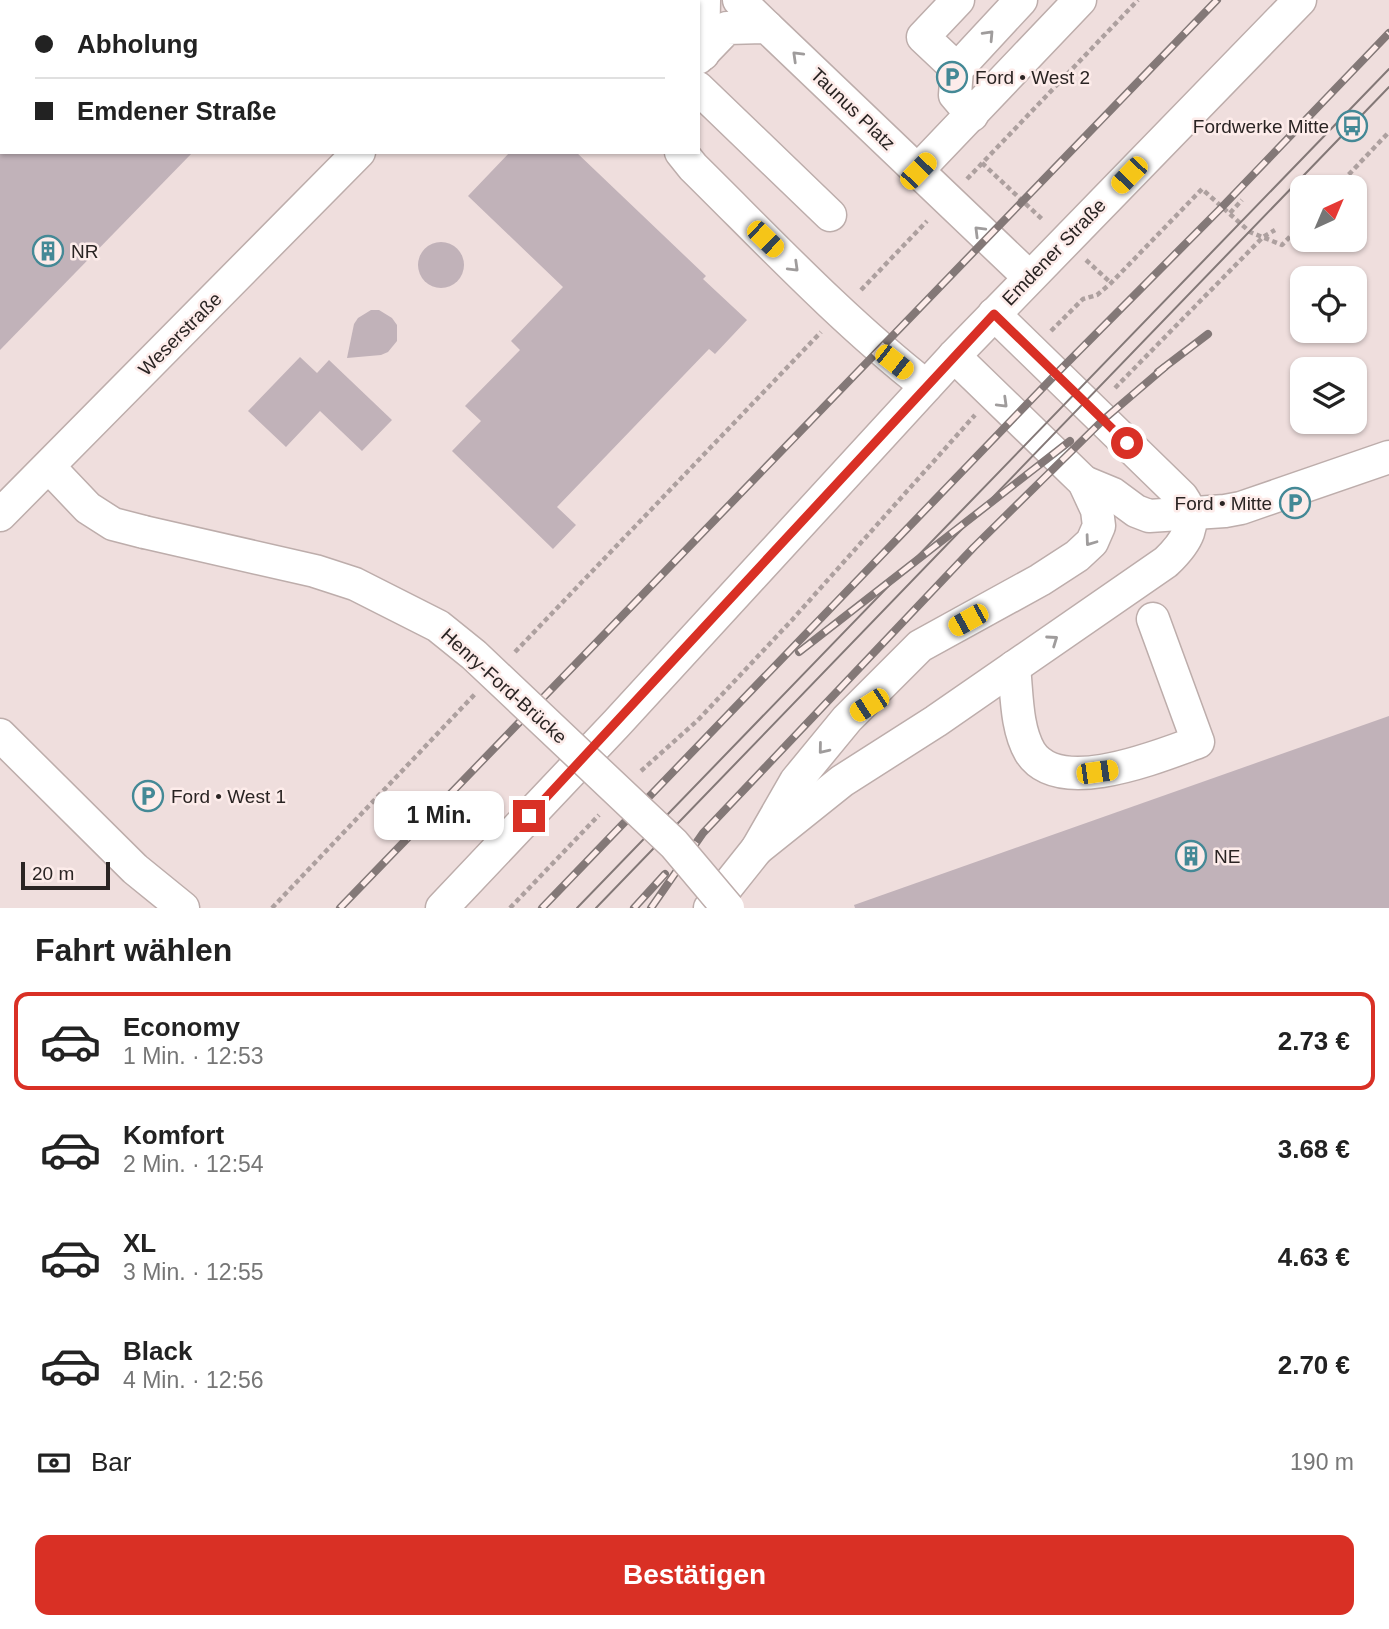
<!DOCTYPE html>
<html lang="de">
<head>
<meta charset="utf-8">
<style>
  :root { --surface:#fff; --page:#f6f6f6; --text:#222; --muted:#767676; --line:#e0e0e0; --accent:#d93025 }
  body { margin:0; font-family:Arial,sans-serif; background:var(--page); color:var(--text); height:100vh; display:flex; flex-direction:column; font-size:26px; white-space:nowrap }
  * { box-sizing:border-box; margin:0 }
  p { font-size:23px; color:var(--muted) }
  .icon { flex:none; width:38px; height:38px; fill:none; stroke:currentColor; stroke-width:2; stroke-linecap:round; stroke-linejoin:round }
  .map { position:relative; height:908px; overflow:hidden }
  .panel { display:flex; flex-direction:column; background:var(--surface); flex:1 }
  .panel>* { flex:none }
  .guide { position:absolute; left:0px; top:0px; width:700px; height:154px; box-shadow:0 2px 5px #0004; display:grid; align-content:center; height:154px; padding:0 35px; background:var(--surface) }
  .needle { width:46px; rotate:44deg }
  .tools { position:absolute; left:1290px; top:175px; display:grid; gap:14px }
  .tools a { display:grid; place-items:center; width:77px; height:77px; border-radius:14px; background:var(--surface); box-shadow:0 2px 5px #0004; font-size:35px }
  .scale { position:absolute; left:21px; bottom:18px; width:89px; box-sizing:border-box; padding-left:7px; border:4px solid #2a2423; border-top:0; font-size:19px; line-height:24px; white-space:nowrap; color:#2a2423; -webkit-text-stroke:5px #fdecea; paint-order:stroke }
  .end { position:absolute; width:32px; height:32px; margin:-16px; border:9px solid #d93025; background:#fff; box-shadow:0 0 0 4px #fff }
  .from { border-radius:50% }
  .bubble { position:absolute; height:49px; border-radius:14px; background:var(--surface); box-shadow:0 2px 5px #0004; font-size:23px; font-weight:700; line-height:49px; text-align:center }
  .car { position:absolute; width:21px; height:42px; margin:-21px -10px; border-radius:9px; box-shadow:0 0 5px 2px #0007; background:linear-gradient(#f5c518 24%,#345 0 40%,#f5c518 0 76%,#345 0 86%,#f5c518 0) }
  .guide b { display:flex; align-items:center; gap:24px; height:66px; font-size:26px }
  .guide b+b { border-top:2px solid var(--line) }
  .guide i { width:18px; height:18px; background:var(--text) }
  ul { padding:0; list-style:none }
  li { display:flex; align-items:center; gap:21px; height:98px; margin:0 14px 10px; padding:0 21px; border:4px solid transparent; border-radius:14px }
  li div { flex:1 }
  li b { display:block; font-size:26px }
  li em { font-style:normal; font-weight:700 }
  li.on { border-color:var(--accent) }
  li>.icon { width:63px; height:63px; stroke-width:1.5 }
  h2 { padding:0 35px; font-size:32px; line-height:84px }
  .pay { display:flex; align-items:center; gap:18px; height:77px; padding:0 35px; font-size:26px }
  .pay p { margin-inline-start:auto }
  .button { display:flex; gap:14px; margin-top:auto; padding:14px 35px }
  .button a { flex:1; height:80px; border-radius:14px; background:var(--accent); color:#fff; font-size:28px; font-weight:700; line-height:80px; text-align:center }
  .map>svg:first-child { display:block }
</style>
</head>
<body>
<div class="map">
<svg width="1389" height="908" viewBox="0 0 1389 908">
  <rect width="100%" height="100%" fill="#efdedd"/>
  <g fill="#c1b2b9">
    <polygon points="0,152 193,152 0,350"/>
    <polygon points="510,152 576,152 706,276 703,279 747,320 715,354 709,349 557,507 576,525 553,549 452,451 481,421 465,406 520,350 511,341 563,287 468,196"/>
    <circle cx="441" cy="265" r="23"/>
    <polygon points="371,310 379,310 392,318 397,325 397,341 388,352 381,355 347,358 354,324 358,318"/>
    <polygon points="300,357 317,373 329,360 392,420 362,451 320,411 286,447 248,411"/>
    <polygon points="1389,716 1389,908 855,908 854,905"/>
  </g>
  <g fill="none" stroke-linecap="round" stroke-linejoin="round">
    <g stroke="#bdadab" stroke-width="35">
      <g id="minor">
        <polyline points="505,0 507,2"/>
        <polyline points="739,0 767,27"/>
        <polyline points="703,54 704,0"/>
        <polyline points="698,58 727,28 767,27 1029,277"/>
        <polyline points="957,69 923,37 958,0"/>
        <polyline points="698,88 830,215"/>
        <polyline points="972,115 955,95 957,69 1021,0"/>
        <path d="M681,152l12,15c76,75 149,153 233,219"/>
        <polyline points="917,171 1080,0"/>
        <polyline points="49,467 88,508 113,524 144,532"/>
        <polyline points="1084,482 1113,494 1136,511 1149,516 1225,511 1241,508 1389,457"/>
        <polyline points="0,515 359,152"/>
        <path d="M1014,667c3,27 2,61 16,85 29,46 129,4 168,-10l-45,-123"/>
        <polyline points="0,735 135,869 183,908"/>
        <path d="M757,849l85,-68 94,-60 230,-159c20,-19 34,-39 16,-65l-188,-183"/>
        <polyline points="442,908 617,723 954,356 1300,0"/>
        <polyline points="710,908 757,849 796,781 847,719 920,646 1040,580 1077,556 1092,542 1099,526 1097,510 1084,482 954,356"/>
      </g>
    </g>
    <g stroke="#ada09f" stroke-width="4.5" stroke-dasharray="5 3.5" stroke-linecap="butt">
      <polyline points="982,163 1044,221"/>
      <polyline points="967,179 1138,0"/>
      <polyline points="1337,187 1389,132"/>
      <polyline points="1230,213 1242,200"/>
      <polyline points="1086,260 1111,283"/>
      <polyline points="861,290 927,221"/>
      <polyline points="1051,331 1083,299 1097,295 1111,283 1202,189 1250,232 1282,245 1302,224"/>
      <polyline points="1115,388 1263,237 1275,230"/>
      <polyline points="515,652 821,332"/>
      <polyline points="641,771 698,720 792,620 975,415"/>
      <polyline points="272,908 475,694"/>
      <polyline points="510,908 599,815"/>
    </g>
    <use href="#minor" stroke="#fff" stroke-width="32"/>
    <g stroke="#837877" stroke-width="2">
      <polyline points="577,908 1389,69"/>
      <polyline points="596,908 1389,87"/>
    </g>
    <g stroke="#837877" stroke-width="8">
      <g id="rail">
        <polyline points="1158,372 1208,334"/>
        <polyline points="799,652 1070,441"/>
        <polyline points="340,908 1217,0"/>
        <polyline points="542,908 1056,374 1223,206 1389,33"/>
        <polyline points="634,908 665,874"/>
        <polyline points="651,908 703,833 974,547 1103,420 1165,367"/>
      </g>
    </g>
    <use href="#rail" stroke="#fdecea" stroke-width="5" stroke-dasharray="16" stroke-linecap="butt"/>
    <g stroke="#bdadab" stroke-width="35" stroke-linecap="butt">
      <polyline id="minor-bridge" points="144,532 315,571 355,584 438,626 474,655 674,844 728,908"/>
    </g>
    <use href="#minor-bridge" stroke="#fff" stroke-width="32"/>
  </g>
  <defs><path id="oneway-chevron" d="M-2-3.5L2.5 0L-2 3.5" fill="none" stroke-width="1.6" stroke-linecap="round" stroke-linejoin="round" transform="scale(1.75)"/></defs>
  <g stroke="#9f9c9c">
    <use href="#oneway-chevron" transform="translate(989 35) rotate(-47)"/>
    <use href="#oneway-chevron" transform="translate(797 56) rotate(-136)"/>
    <use href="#oneway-chevron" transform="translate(979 231) rotate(-135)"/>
    <use href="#oneway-chevron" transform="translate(794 267) rotate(44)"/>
    <use href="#oneway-chevron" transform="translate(1003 403) rotate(44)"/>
    <use href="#oneway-chevron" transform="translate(1090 541) rotate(126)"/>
    <use href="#oneway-chevron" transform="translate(1053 640) rotate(-35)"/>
    <use href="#oneway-chevron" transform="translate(823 749) rotate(129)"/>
  </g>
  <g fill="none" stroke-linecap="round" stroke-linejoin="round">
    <polyline stroke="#d93025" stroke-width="9" points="529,816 994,314 1127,443"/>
  </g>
  <defs>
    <g id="parking-ring" transform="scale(1.575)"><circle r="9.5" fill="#fdecea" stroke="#448996" stroke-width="1.5"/><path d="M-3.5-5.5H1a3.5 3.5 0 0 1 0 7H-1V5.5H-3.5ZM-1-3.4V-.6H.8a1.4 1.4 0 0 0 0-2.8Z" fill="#448996"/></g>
    <g id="bus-ring" transform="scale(1.575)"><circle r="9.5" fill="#fdecea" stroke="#448996" stroke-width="1.5"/><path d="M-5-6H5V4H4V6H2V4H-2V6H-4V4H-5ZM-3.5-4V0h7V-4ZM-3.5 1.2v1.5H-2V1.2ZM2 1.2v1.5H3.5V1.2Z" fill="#448996"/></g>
    <g id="building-ring" transform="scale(1.575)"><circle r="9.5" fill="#fdecea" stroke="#448996" stroke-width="1.5"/><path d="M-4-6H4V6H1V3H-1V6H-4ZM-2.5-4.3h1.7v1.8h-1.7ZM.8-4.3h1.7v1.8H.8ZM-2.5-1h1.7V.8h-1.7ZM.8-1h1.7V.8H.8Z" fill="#448996"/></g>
  </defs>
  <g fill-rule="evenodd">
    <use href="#parking-ring" x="952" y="77"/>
    <use href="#bus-ring" x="1352" y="126"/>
    <use href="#building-ring" x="48" y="251"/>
    <use href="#parking-ring" x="1295" y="503"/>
    <use href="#parking-ring" x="148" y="796"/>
    <use href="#building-ring" x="1191" y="856"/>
  </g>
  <g text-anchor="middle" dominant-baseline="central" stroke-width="5" stroke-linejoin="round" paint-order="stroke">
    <g font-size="19" fill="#2a2423" stroke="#fdecea" text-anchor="start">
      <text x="975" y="77">Ford • West 2</text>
      <text x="1329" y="126" text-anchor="end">Fordwerke Mitte</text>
      <text x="71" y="251">NR</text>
      <text x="1272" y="503" text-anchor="end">Ford • Mitte</text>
      <text x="171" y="796">Ford • West 1</text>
      <text x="1214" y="856">NE</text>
    </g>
    <g font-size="19" fill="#2a2423" stroke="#fdecea">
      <text transform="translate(853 109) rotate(44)">Taunus Platz</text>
      <text transform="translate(1054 252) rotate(-46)">Emdener Straße</text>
      <text transform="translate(180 334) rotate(-45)">Weserstraße</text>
      <text transform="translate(504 686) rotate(42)">Henry-Ford-Brücke</text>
    </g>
  </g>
</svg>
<div class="tools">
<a><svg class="needle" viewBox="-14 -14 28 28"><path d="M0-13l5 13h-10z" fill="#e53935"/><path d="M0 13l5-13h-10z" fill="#767676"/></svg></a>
<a><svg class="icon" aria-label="locate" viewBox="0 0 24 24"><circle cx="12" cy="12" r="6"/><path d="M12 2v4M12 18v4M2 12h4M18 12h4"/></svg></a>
<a><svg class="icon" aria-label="layers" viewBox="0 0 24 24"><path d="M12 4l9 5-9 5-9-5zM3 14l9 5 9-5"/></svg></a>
</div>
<div class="scale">20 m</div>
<i class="end from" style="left:1127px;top:443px"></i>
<i class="end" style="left:529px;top:816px"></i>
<div class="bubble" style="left:374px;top:791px;width:130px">1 Min.</div>
<i class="car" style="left:918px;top:171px;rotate:44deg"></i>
<i class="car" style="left:1129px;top:175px;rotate:224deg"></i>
<i class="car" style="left:765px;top:239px;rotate:134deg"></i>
<i class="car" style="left:894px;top:362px;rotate:128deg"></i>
<i class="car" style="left:968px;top:620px;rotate:241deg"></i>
<i class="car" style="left:869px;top:705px;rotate:237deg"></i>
<i class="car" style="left:1097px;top:772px;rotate:82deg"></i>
<div class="guide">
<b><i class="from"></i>Abholung</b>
<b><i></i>Emdener Straße</b>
</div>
</div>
<section class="panel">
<h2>Fahrt wählen</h2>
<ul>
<li class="on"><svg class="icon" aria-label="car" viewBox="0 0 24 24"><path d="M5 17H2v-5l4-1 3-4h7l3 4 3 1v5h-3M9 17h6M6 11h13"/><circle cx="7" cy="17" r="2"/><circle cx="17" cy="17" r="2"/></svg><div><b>Economy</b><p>1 Min. · 12:53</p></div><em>2.73 €</em></li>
<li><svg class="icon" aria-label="car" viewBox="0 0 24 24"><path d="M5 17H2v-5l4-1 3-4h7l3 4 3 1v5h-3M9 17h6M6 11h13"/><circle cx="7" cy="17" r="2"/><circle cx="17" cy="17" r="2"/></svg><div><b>Komfort</b><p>2 Min. · 12:54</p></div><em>3.68 €</em></li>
<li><svg class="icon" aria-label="car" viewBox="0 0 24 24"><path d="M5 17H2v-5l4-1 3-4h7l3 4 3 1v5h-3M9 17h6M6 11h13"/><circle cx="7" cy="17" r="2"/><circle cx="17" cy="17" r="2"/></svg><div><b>XL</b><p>3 Min. · 12:55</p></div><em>4.63 €</em></li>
<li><svg class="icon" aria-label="car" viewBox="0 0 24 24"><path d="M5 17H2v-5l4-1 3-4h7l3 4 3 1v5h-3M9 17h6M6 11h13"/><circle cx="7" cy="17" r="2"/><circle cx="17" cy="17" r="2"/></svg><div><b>Black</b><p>4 Min. · 12:56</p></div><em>2.70 €</em></li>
</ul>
<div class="pay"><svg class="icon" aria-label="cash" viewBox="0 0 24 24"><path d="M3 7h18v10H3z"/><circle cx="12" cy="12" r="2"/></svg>Bar<p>190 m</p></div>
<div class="button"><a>Bestätigen</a></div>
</section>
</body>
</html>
